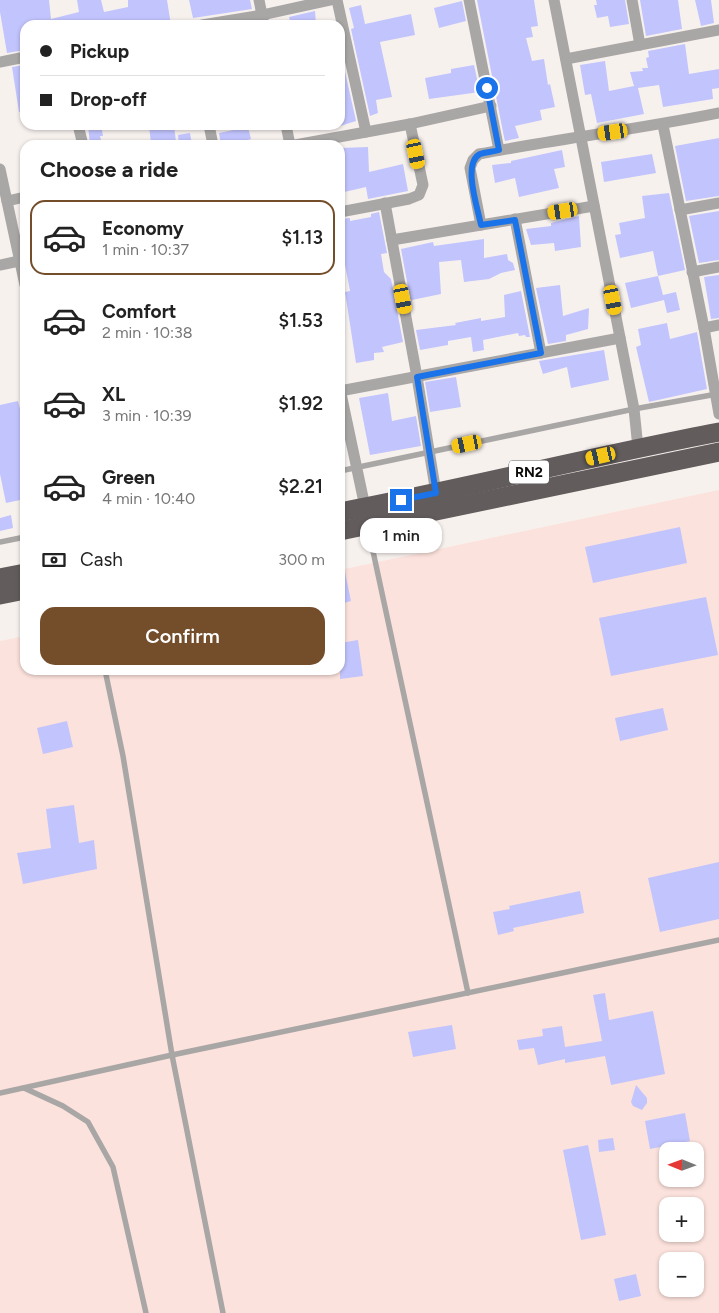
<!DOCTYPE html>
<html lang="en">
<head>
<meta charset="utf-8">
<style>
  :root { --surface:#fff; --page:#f2f2f2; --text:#222; --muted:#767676; --line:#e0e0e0; --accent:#744d2b }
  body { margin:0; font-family:Figtree,sans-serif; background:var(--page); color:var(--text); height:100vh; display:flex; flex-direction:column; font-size:19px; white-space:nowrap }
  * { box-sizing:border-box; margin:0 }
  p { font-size:16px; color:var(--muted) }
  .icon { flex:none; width:28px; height:28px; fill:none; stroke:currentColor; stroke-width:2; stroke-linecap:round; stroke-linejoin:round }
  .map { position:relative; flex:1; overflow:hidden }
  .drawer { position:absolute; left:20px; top:140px; width:325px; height:535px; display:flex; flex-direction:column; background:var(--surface); border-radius:15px; box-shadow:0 1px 4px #0004 }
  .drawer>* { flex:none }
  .top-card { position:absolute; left:20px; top:20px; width:325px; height:110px; border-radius:15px; box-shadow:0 1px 4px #0004; display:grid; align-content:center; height:110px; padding:0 20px; background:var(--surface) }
  .needle { width:32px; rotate:271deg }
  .controls { position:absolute; left:659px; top:1142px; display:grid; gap:10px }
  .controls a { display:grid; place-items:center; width:45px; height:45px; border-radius:10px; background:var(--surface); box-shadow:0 1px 4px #0004; font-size:25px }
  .end { position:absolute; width:22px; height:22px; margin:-11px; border:6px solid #1a73e8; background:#fff; box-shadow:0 0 0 2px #fff }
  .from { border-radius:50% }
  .bubble { position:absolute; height:35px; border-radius:15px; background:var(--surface); box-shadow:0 1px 4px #0004; font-size:16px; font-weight:600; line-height:35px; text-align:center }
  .car { position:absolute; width:15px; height:30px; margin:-15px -8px; border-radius:6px; box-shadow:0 0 4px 1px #0007; background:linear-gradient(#f5c518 24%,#345 0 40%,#f5c518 0 76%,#345 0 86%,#f5c518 0) }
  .top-card b { display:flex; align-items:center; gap:18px; height:48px; font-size:19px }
  .top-card b+b { border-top:1px solid var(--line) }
  .top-card i { width:12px; height:12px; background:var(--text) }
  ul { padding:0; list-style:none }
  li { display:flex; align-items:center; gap:15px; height:75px; margin:0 10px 8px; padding:0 10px; border:2px solid transparent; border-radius:15px }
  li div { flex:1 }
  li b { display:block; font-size:19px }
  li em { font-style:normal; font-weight:600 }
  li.on { border-color:var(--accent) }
  li>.icon { width:45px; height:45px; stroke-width:1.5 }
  h2 { padding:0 20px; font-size:22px; line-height:60px }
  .pay { display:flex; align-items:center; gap:12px; height:55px; padding:0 20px; font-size:19px }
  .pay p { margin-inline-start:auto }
  .cta { display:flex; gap:10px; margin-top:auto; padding:10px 20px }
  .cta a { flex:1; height:58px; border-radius:15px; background:var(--accent); color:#fff; font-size:20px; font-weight:600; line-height:58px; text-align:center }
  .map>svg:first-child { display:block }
</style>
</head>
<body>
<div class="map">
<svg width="719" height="1313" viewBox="0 0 719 1313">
  <rect width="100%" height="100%" fill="#f7f1ee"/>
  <path fill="#fce2dc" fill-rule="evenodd" d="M719,490v823h-719v-672l25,-5v34h315v-100zM668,1151h27v28h-27zM668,1206h27v28h-27zM668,1261h27v28h-27z"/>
  <g fill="#c2c4fd">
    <polygon points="0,0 49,0 51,19 79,12 77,0 101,0 104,12 128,7 128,0 167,0 171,25 25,25 25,50 7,53 0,12"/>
    <polygon points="189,0 250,0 252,9 193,18"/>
    <polygon points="477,0 534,0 538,26 531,27 533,37 526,38 532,61 544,59 548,85 550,84 555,107 540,110 542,120 515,126 519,138 505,141 504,137"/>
    <polygon points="596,0 625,0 629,24 610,27 608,16 597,18 594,5 597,5"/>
    <polygon points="640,0 678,0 682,29 646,36"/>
    <polygon points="695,0 711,0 714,23 701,26"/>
    <polygon points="462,1 466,21 439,28 434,8"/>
    <polygon points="361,5 365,24 411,14 415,35 380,42 392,97 376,100 378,113 370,116 351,29 354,28 349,8"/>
    <polygon points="315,11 316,25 291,25 289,17"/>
    <polygon points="685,44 689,74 719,69 719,88 712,89 713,99 663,107 659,85 638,88 644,114 597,123 591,94 585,95 580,65 605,61 609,91 634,86 630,72 643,71 642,68 648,68 646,58 649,57 648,51"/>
    <polygon points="340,49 356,121 340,126"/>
    <polygon points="25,65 25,112 19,112 12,67"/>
    <polygon points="474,65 480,92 429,99 425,78 451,73 451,69"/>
    <polygon points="88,125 101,125 103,136 100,136 102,145 90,145"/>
    <polygon points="149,125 174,125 176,142 151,144"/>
    <polygon points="248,127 251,139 241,142 242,145 221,145 219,133"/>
    <polygon points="190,133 192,145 179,145 178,135"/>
    <polygon points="719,138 719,196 686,201 675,146"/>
    <polygon points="368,147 369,172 403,164 408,191 368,199 366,187 340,193 340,148"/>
    <polygon points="562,150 565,167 554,169 559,188 519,197 515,178 495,183 492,165 511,163 511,161"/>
    <polygon points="652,154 656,173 604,182 601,162"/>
    <polygon points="669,193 685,270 658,276 653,251 620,258 615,235 621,234 619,223 645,218 642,196"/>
    <polygon points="719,211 719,260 699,263 689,216"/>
    <polygon points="379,212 387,253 381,254 384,272 391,279 403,342 382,347 384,352 374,353 374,360 356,363 345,292 350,291 343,254 340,255 340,219 350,218 350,221 371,217 371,214"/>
    <polygon points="579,216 581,247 555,251 554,243 531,245 526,229 551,226 551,223"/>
    <polygon points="484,239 484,258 507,254 508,260 513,263 515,270 501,273 489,279 464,282 461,260 439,262 441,294 412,300 411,303 401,249 433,242 434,246"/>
    <polygon points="719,275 719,318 711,319 704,277"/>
    <polygon points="658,276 663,295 676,292 680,310 667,313 664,300 631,308 625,283"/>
    <polygon points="560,285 563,316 589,308 588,329 566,335 566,341 548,344 536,288"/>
    <polygon points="521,291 530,337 526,337 525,335 519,336 518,333 483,340 484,350 473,352 471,337 448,341 448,345 420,350 416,330 456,325 455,323 481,318 481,321 505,317 504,295"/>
    <polygon points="667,323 670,339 697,332 707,389 649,402 636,347 641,345 638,329"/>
    <polygon points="604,350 609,380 571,388 567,367 543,374 539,361"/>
    <polygon points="456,377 461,407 430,412 425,382"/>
    <polygon points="388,393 392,421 416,416 421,446 370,455 359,398"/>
    <polygon points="18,401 23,421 22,421 25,441 25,499 6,503 0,474 0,405"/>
    <polygon points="11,515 13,528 0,531 0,518"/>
    <polygon points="680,527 687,563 593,583 585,547"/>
    <polygon points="340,572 345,572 351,601 340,604"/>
    <polygon points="706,597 718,655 611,676 599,618"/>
    <polygon points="358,640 363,676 340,679 340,643"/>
    <polygon points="663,708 668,730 620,741 615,718"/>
    <polygon points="67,721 73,747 43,754 37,728"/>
    <polygon points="74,805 79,843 94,840 97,869 23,884 17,853 51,848 46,809"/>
    <polygon points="719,862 719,919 660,932 648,878"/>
    <polygon points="580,891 584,913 513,928 514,931 498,935 493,912 510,909 509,906"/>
    <polygon points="605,993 609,1020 653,1011 665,1074 611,1085 605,1056 565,1063 565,1059 538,1065 534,1048 519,1050 517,1040 543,1036 542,1029 562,1026 565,1047 602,1041 593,995"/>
    <polygon points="452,1025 456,1049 413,1057 408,1032"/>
    <polygon points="636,1085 647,1098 647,1103 642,1110 633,1106 631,1102"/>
    <polygon points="685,1113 690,1141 650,1149 645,1121"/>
    <polygon points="613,1138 615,1150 599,1152 598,1140"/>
    <polygon points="588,1145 606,1235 581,1240 563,1150"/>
    <polygon points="636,1274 641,1296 619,1301 614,1279"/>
  </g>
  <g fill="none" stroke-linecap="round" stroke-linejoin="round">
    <g stroke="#a9a6a6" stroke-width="5.5">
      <polyline points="340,471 634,409 717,394"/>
      <polyline points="368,528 468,993"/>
      <polyline points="0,542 25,537"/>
      <polyline points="105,670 123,756 172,1055 223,1313"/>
      <polyline points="24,1088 63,1106 88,1122 113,1167 146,1313"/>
      <polyline points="0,1093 172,1055 719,940"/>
    </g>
    <g stroke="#a9a6a6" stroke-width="11">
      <polyline points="259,0 264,25"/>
      <polyline points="337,0 366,132"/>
      <polyline points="469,0 499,150"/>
      <polyline points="554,0 634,409 638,448"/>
      <polyline points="632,0 640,45"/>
      <polyline points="202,25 262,15 331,0"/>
      <polyline points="566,59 719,30"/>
      <polyline points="0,62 25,57"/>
      <polyline points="78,125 83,145"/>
      <polyline points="209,125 213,145"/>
      <polyline points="286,125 290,145"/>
      <polyline points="663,125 704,328 719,414"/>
      <polyline points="295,145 410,124 491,106"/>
      <polyline points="0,169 25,285"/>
      <polyline points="7,201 25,197"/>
      <polyline points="385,203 417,377 436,493"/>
      <polyline points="680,210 719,203"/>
      <polyline points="340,212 409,199 419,195 423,185 410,124"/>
      <polyline points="515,219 541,353"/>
      <path d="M481,225l-11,-57 3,-8 6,-6c80,-15 161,-25 240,-41"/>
      <polyline points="392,240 594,206"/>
      <polyline points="0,265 19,261"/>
      <polyline points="692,272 719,267"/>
      <polyline points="704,328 719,325"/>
      <polyline points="340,389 365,507"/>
      <polyline points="340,391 620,338"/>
    </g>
    <g stroke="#625c5c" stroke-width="19">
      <path d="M340,512c127,-24 252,-56 379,-80"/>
      <polyline points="340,531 719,452"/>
      <polyline points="0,578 25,573"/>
      <polyline points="0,595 25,590"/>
    </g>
  </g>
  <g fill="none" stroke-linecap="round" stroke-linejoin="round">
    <path stroke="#1a73e8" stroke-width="6" d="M401,500l35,-7 -19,-116 124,-24 -26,-133 -34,5c-3,-16 -19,-62 -1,-71 5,-2 13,-2 19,-4l-12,-62"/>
  </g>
  <g text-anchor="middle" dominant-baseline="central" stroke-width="4" stroke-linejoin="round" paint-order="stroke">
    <rect fill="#fff" stroke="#565454" stroke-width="1" x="509" y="460.5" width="40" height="23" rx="4"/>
    <g font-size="14" font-weight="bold" fill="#0d0b0a">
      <text x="529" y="472">RN2</text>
    </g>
  </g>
</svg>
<div class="controls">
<a><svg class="needle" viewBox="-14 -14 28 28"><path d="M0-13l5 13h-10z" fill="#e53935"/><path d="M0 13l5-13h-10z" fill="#767676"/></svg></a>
<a>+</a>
<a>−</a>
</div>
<i class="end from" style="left:487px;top:88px"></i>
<i class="end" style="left:401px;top:500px"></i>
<div class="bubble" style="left:360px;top:518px;width:82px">1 min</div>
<i class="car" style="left:613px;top:132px;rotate:262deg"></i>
<i class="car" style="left:416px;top:154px;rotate:168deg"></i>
<i class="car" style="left:563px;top:211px;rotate:261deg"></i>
<i class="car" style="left:403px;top:299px;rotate:169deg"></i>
<i class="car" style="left:613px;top:300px;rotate:169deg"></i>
<i class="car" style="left:467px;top:444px;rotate:258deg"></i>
<i class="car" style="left:601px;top:456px;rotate:257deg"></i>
<div class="top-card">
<b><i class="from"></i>Pickup</b>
<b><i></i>Drop-off</b>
</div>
<section class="drawer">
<h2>Choose a ride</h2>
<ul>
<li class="on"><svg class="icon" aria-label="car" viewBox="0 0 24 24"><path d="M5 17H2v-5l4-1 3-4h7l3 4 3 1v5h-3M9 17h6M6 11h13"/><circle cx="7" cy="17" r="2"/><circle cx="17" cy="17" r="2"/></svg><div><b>Economy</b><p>1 min · 10:37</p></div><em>$1.13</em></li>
<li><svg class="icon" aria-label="car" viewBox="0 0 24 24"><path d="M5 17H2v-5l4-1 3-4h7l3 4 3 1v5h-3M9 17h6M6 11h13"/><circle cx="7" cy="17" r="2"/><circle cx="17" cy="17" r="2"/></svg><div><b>Comfort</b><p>2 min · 10:38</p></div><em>$1.53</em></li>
<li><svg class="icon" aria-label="car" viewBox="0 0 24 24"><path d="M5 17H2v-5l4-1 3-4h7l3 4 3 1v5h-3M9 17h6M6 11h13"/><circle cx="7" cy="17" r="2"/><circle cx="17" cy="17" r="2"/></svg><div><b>XL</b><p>3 min · 10:39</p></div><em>$1.92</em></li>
<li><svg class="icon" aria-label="car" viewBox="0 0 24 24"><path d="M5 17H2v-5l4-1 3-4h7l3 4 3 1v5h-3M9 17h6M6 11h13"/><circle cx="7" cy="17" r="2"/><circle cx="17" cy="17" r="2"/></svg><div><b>Green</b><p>4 min · 10:40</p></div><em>$2.21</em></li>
</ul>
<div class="pay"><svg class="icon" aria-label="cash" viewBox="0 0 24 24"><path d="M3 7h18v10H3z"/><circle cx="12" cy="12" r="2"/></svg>Cash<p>300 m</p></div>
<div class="cta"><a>Confirm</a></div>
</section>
</div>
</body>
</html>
